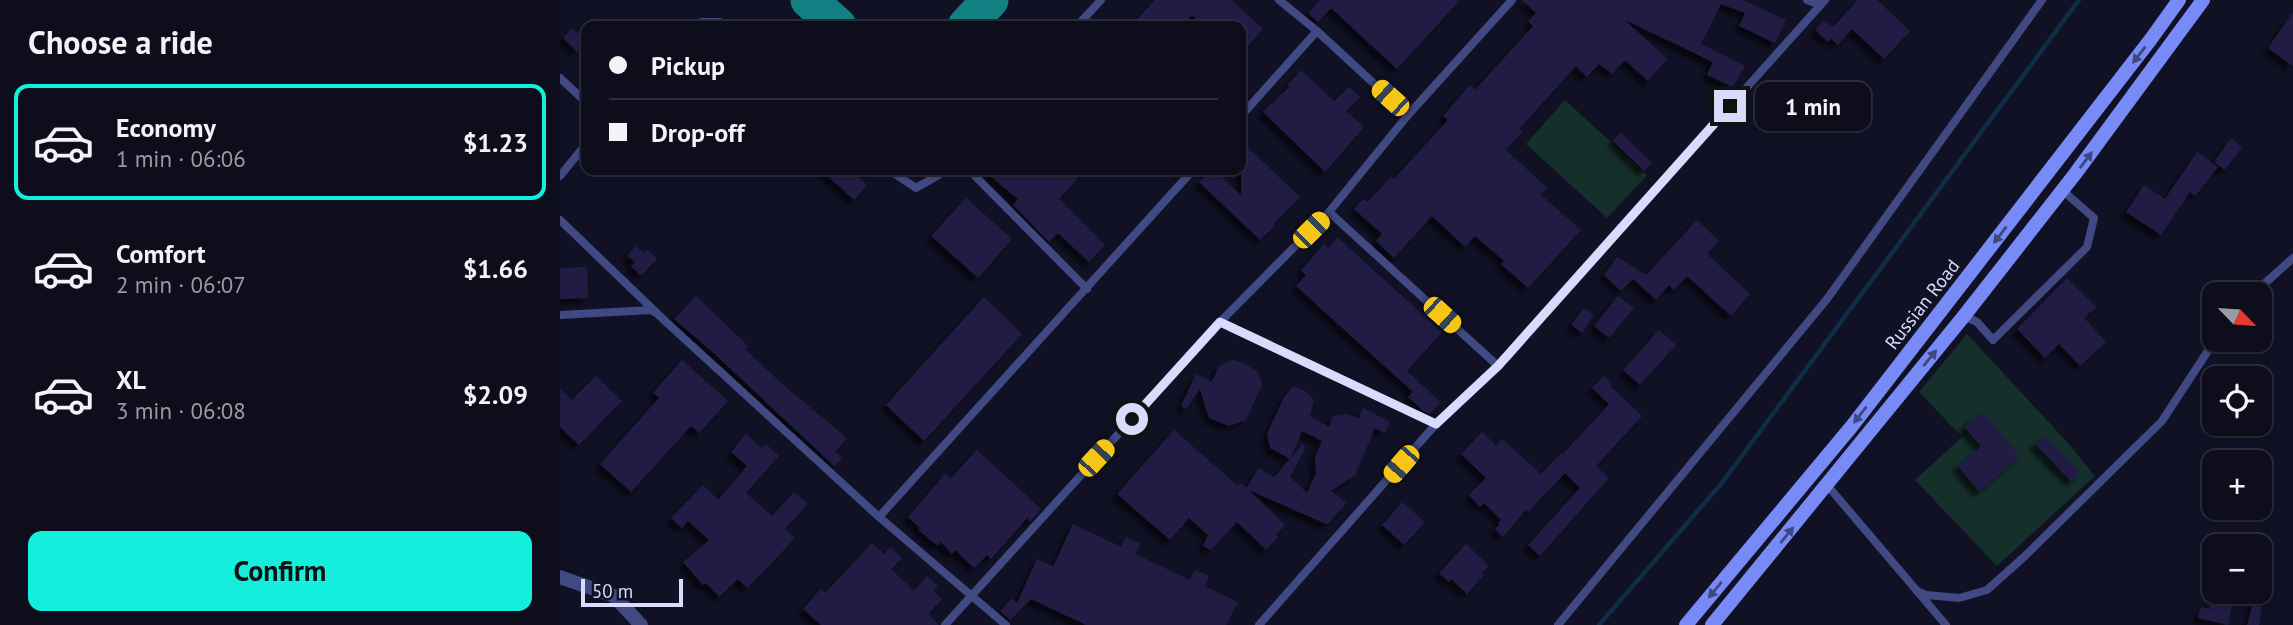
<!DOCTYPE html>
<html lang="en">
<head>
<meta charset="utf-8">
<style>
  :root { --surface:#0d0d1c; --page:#161625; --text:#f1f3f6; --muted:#9a9ca3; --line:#2d2d3b; --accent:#14eedd }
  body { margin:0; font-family:"PT Sans",sans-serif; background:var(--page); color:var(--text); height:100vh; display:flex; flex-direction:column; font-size:26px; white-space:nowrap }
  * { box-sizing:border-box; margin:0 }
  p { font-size:23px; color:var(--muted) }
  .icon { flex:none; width:38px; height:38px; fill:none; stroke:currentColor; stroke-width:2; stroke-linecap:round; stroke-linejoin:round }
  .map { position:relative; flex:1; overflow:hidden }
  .panel { display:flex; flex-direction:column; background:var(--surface); width:560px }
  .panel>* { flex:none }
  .guide { position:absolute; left:21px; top:21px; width:665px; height:154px; border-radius:14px; box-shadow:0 2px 5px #0004,0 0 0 2px var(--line); display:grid; align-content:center; height:154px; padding:0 28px; background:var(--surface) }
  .needle { width:46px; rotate:115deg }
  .controls { position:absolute; left:1642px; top:282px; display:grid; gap:14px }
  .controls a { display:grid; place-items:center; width:70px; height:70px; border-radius:14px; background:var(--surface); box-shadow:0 2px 5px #0004,0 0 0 2px var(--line); font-size:35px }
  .scale { position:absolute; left:21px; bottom:18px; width:102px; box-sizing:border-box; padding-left:7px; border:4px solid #d9dbfc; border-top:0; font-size:19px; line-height:24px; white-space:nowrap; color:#d9dbfc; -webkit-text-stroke:5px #111126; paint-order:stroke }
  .end { position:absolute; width:32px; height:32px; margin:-16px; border:9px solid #d9dbfc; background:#111; box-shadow:0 0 0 4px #111 }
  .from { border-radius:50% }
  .bubble { position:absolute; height:49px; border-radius:14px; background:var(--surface); box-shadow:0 2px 5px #0004,0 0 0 2px var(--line); font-size:23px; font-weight:800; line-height:49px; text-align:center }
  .car { position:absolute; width:21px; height:42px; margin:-21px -10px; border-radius:9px; box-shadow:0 0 5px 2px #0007; background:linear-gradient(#f5c518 24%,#345 0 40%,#f5c518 0 76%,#345 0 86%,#f5c518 0) }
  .guide b { display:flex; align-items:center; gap:24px; height:66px; font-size:26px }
  .guide b+b { border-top:2px solid var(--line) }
  .guide i { width:18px; height:18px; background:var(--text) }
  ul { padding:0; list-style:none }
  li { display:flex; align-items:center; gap:21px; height:116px; margin:0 14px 10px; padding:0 14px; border:4px solid transparent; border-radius:14px }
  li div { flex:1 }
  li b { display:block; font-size:26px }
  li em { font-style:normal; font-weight:800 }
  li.selected { border-color:var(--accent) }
  li>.icon { width:63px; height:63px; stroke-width:1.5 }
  h2 { padding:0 28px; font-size:32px; line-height:84px }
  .button { display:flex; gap:14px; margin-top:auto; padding:14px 28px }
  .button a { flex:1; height:80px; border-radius:14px; background:var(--accent); color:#111; font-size:28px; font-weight:800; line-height:80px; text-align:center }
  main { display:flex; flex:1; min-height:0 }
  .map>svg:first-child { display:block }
</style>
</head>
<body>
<main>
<section class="panel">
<h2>Choose a ride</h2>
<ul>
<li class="selected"><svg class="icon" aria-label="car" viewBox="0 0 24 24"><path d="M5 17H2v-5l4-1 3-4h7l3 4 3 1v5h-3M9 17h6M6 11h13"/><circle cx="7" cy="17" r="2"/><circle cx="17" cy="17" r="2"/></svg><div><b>Economy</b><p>1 min · 06:06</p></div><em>$1.23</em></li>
<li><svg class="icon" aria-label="car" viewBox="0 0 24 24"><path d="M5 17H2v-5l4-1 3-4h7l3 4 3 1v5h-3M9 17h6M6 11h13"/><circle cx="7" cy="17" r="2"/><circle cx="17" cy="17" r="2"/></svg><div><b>Comfort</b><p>2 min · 06:07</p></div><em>$1.66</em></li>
<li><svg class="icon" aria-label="car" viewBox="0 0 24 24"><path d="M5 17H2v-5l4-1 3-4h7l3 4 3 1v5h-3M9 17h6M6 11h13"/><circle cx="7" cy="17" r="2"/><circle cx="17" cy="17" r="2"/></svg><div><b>XL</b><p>3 min · 06:08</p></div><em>$2.09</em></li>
</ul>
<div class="button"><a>Confirm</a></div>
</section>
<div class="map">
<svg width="1733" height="625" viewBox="0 0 1733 625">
  <defs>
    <filter id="shadow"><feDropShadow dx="-5.5" dy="5.5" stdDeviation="2" flood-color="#0009"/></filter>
  </defs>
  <rect width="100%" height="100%" fill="#111126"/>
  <g fill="#152f2a">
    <polygon points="1005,100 1087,175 1047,218 966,144"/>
    <polygon points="1407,334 1508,443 1535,476 1437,566 1355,480 1402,437 1359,392"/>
  </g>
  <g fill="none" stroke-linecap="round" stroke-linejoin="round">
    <polyline stroke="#102d46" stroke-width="4.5" points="1039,625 1161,484 1519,0"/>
    <g stroke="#128082" stroke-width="37">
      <polyline points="249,0 278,26"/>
      <polyline points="406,26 430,0"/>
    </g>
  </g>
  <g fill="#201f45" filter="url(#shadow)">
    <polygon points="595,0 671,0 703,29 681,54 681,26 644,26 632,15 622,26 571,26"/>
    <polygon points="760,0 900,0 837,69 771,8 758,22 748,13"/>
    <polygon points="962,0 1183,0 1226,20 1215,43 1179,26 1185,13 1161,4 1141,44 1185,66 1173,87 1147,75 1153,62 1065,20 1107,59 1088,81 1065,60 1052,74 1039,64 1027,77 1016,66 959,129 962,132 946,150 987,188 981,195 1021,230 968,288 941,264 944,261 915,236 905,247 872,216 834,258 816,241 822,234 794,209 803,199 807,202 831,177 834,179 888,120 883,116 910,85 915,90 973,26 968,21 976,13"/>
    <polygon points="1298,0 1317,0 1350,31 1324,59 1292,29 1278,45 1271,39 1268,42 1255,30 1264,20 1273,27"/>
    <polygon points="1733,12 1733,66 1708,48"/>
    <polygon points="12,28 26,41 17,52 3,38"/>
    <polygon points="741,70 774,101 789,87 800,97 786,111 804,127 765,172 703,112 729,87 727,85"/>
    <polygon points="1061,133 1092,163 1084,171 1053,141"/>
    <polygon points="1671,138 1682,147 1665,170 1654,162"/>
    <polygon points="681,141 740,197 713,224 715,226 700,240 639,182 652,170 654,170 681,195"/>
    <polygon points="1637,152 1658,167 1635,196 1630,192 1601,235 1566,212 1584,185 1605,199"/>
    <polygon points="261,170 290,170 307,185 294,200"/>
    <polygon points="423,170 525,170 499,199 545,245 529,262 498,233 489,242 453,205 458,199"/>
    <polygon points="406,198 452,239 418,278 371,236"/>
    <polygon points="1137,220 1159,241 1147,254 1190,294 1171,316 1127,276 1114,290 1109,285 1096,300 1073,279 1061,291 1044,275 1057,257 1086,275"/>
    <polygon points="778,238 882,332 847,371 880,402 870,414 862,410 848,397 853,392 736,286 746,275 741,270 764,244 768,248"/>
    <polygon points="75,246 84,253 87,249 97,259 81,276 71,266 75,262 67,256"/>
    <polygon points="27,267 28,298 0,299 0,268"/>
    <polygon points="1507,278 1536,307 1524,318 1546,342 1520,366 1499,344 1485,358 1457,329"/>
    <polygon points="136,296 188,346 185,349 223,385 287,438 275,452 282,458 274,466 157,356 114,319"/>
    <polygon points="1058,296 1074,308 1049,338 1034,326"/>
    <polygon points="424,297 462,334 364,441 326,405"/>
    <polygon points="1024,308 1034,315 1022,333 1011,325"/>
    <polygon points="1099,330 1116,345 1080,385 1063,370"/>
    <polygon points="122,360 168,401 139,433 131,426 71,492 40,464 99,398 93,393"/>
    <polygon points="673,360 686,364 699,374 702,385 686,420 669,426 649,418 640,389 626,409 621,406 636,374 652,382 659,366"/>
    <polygon points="36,376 62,401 19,445 0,427 0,389 12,400"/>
    <polygon points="1044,376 1052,384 1050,386 1082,416 1036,466 1049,478 980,556 968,545 1020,488 1005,473 968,512 966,510 943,537 935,529 940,524 938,523 941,520 924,503 920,507 909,495 926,478 901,454 922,432 936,445 942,439 981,474 1001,453 1002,455 1049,404 1032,388"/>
    <polygon points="733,387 744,390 754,400 750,416 769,427 773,416 786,414 799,418 803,408 830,422 825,433 815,428 795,475 771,491 786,503 769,523 766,524 689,490 725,525 716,535 718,537 706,550 677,522 651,550 643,546 648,535 629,518 610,540 557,494 614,430 678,486 681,483 686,488 699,468 714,477 743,444 746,447 730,477 747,493 756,473 755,457 762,441 754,437 753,434 752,436 742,431 730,459 710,448 707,434 724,397"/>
    <polygon points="1419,413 1421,416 1424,413 1460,456 1419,492 1398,466 1421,446 1404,427"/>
    <polygon points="186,434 202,449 206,444 219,456 186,493 212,516 234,492 248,504 225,529 235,538 209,566 187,588 178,579 159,597 146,583 143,585 123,562 149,540 128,521 122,528 111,518 143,485 158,500 187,466 171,452"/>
    <polygon points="1485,435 1521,472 1511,481 1475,444"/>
    <polygon points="417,450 481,509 470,522 467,518 431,559 427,555 414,568 395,550 392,554 381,542 378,546 358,530 360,528 348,517 385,474 390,479"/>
    <polygon points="842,502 865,522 844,545 822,525"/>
    <polygon points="513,524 561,547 566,537 580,544 575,554 630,580 635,570 649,576 644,586 678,602 666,625 526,625 471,599 450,620 440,611 452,598 457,603 477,559 493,567"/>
    <polygon points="312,543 324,554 330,547 342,558 331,569 354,591 367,576 378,586 373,591 382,599 368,614 379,625 261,625 243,609 261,589 265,593"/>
    <polygon points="906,544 929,566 922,573 924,575 907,594 891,579 889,582 879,573"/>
    <polygon points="1699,589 1704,590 1699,625 1687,625 1696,592 1699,592"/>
    <polygon points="1651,600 1672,605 1668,625 1638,618 1641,607 1649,609"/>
  </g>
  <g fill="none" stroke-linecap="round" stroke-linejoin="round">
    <g stroke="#404981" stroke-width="8">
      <polyline points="719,0 757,31 848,115"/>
      <polyline points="1247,0 1260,5"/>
      <polyline points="137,26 141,22 160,22 165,26"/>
      <polyline points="517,26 541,0"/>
      <polyline points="0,78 26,102"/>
      <polyline points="681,116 757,31"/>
      <polyline points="329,170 356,188 387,170"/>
      <polyline points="409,170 527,289"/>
      <polyline points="0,176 26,144"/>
      <polyline points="769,212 938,366"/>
      <polyline points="0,220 105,321 319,517 446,625"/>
      <polyline points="1693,294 1733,258"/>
      <polyline points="0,315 91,310 94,312"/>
      <polyline points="1404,316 1417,322 1433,340 1527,247 1534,218 1502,190"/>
      <polyline points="660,322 876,424"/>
      <polyline points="1267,485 1386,625"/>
      <polyline points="319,517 633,170"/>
      <polyline points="1357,591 1366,595 1399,598 1427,590 1465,556 1602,421 1655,340"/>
      <polyline points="385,625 660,322 769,212 848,115 952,0"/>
      <polyline points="699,625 876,424 938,366 1265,0"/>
      <polyline points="998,625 1267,299 1482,0"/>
    </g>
    <polyline stroke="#404981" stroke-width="14" points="0,577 54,596 81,625"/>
    <g stroke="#778af5" stroke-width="14">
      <polyline points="1126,625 1292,426 1591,39 1619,0"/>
      <polyline points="1152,625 1404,316 1515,174 1643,0"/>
    </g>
  </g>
  <defs><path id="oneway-solid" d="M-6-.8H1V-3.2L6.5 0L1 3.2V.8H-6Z" transform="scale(1.75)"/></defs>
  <g fill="#3f4783">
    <use href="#oneway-solid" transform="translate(1579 55) rotate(128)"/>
    <use href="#oneway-solid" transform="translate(1526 160) rotate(-53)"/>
    <use href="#oneway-solid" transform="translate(1440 235) rotate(128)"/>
    <use href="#oneway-solid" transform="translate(1370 358) rotate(-51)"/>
    <use href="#oneway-solid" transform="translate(1300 415) rotate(128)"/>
    <use href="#oneway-solid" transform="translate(1227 535) rotate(-51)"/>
    <use href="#oneway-solid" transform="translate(1155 590) rotate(130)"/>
  </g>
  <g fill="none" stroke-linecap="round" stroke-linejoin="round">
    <polyline stroke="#d9dbfc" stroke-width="9" points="572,419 660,322 876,424 938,366 1170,106"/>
  </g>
  <g text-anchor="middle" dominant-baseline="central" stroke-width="5" stroke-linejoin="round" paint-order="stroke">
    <g font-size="19" fill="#d9dbfc" stroke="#111126">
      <text transform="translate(1362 304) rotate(-52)">Russian Road</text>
    </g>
  </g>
</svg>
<div class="controls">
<a><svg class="needle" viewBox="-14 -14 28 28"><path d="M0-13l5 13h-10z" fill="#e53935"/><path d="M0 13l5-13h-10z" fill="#9a9ca3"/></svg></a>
<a><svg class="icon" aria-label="locate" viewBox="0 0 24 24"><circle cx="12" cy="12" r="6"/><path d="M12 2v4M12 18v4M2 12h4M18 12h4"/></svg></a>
<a>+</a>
<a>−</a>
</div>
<div class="scale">50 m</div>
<i class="end from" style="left:572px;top:419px"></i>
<i class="end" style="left:1170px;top:106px"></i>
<div class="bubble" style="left:1195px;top:82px;width:116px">1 min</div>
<i class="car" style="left:830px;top:98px;rotate:312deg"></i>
<i class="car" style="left:751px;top:230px;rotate:45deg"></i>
<i class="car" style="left:882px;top:315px;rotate:132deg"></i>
<i class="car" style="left:536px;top:458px;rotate:43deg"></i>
<i class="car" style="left:841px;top:464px;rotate:221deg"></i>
<div class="guide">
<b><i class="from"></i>Pickup</b>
<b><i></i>Drop-off</b>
</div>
</div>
</main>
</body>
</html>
